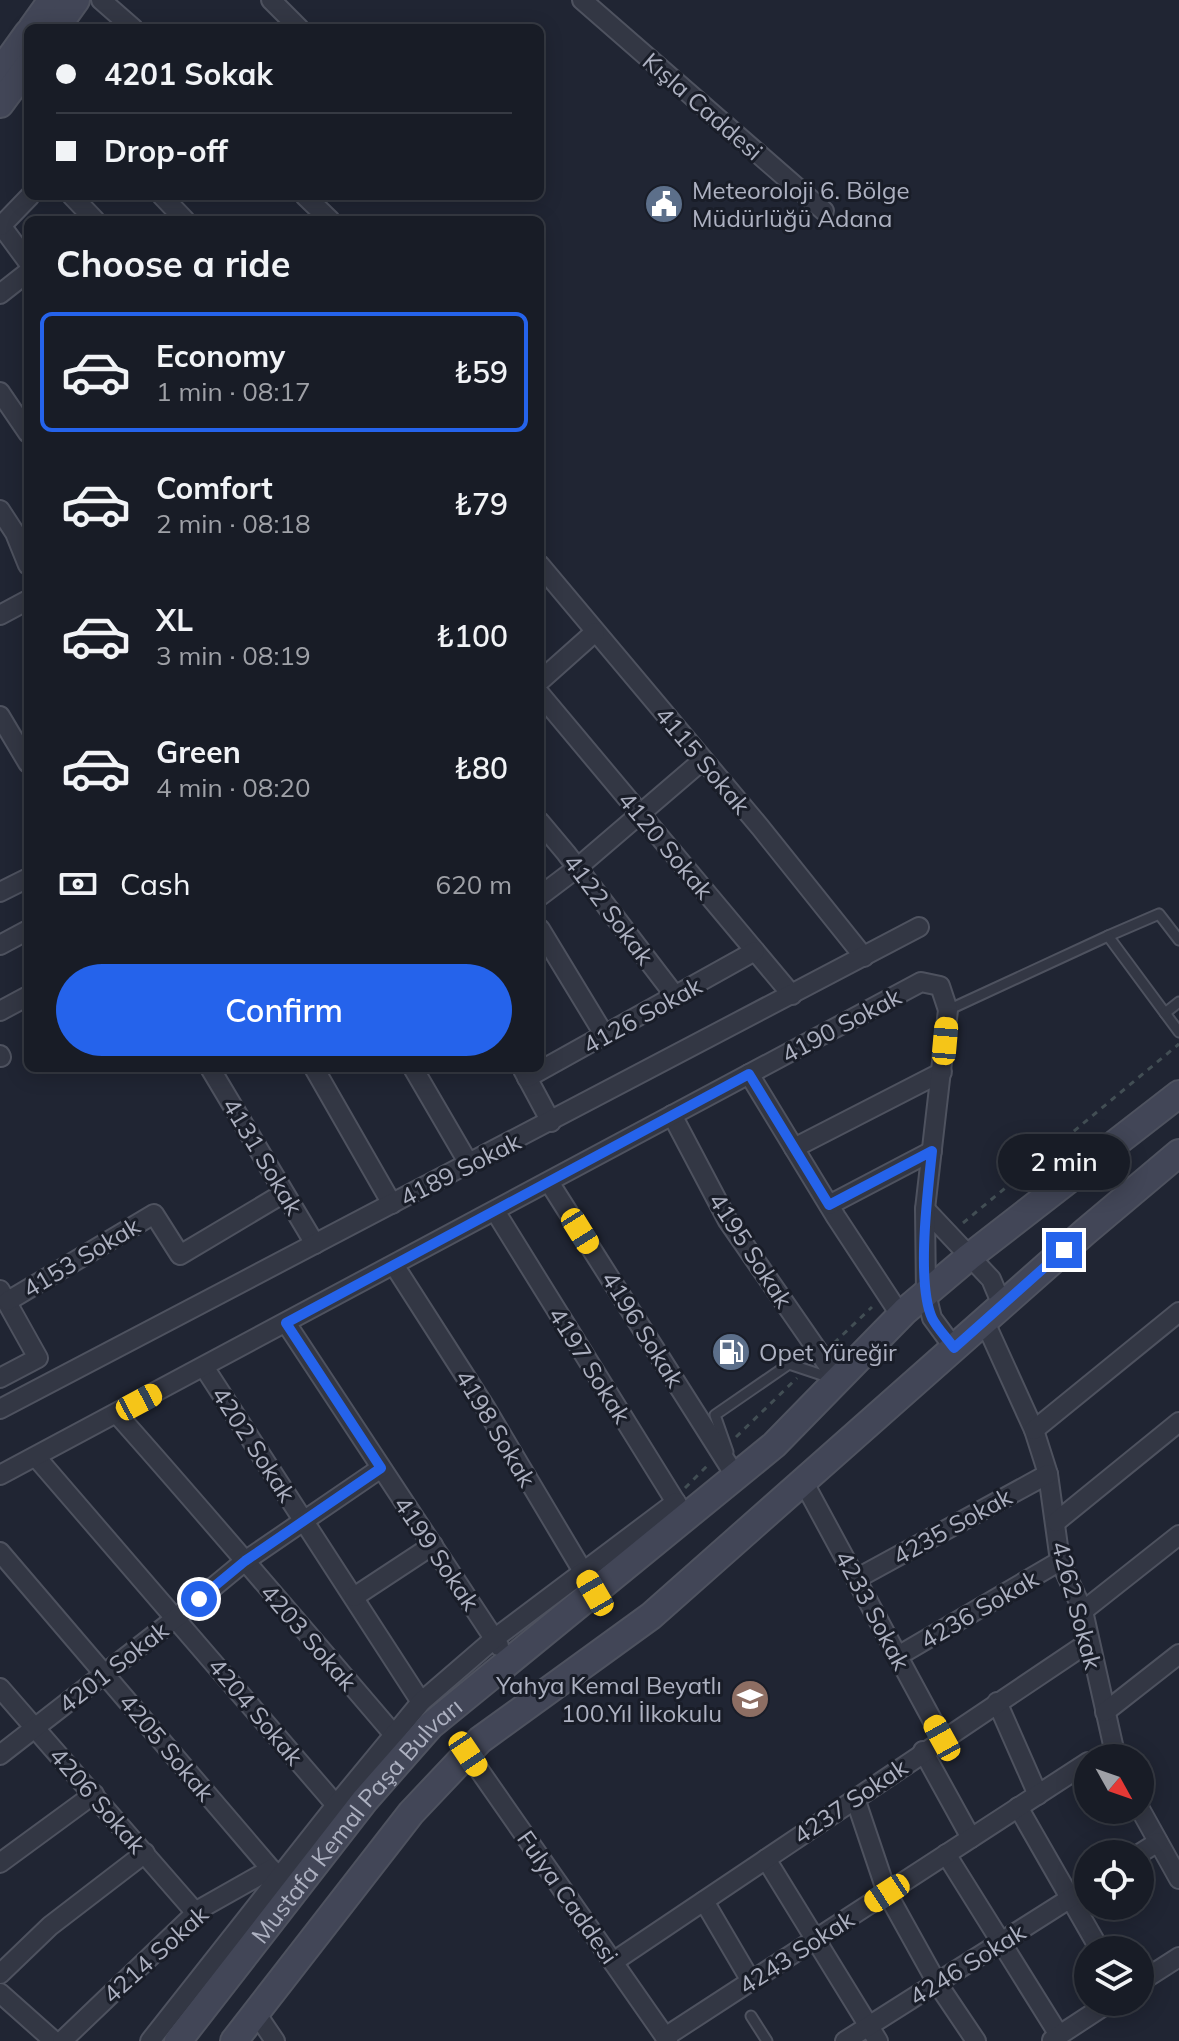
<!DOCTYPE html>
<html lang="en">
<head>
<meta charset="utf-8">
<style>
  :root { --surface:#181c26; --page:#21252e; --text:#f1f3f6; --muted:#9fa1a7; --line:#363a43; --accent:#2563eb }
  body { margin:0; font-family:Mulish,sans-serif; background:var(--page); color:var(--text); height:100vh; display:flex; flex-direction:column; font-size:30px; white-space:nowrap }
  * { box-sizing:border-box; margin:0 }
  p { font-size:26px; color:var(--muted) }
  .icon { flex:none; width:44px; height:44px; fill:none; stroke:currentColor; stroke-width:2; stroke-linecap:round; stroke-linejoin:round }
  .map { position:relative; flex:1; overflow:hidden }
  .sheet { position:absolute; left:24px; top:216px; width:520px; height:856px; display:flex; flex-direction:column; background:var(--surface); border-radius:12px; box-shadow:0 4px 20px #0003,0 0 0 2px var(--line) }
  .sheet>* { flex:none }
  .guide { position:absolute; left:24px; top:24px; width:520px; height:176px; border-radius:12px; box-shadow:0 4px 20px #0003,0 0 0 2px var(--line); display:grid; align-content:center; height:176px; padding:0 32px; background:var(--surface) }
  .needle { width:52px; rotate:130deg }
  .controls { position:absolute; left:1074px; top:1744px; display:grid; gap:16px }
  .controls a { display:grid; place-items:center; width:80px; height:80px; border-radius:50%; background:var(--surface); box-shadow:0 4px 20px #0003,0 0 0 2px var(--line); font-size:40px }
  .end { position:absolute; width:36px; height:36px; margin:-18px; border:10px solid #2563eb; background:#fff; box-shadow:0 0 0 4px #fff }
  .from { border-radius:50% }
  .bubble { position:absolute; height:56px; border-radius:28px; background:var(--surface); box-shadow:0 4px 20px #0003,0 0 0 2px var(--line); font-size:26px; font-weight:600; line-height:56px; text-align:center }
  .car { position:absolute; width:24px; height:48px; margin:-24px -12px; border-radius:10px; box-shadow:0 0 6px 2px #0007; background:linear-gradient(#f5c518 24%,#345 0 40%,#f5c518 0 76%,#345 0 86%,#f5c518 0) }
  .guide b { display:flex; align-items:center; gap:28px; height:76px; font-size:30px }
  .guide b+b { border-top:2px solid var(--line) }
  .guide i { width:20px; height:20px; background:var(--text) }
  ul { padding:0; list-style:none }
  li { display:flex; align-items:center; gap:24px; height:120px; margin:0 16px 12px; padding:0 16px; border:4px solid transparent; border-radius:12px }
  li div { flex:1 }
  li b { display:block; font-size:30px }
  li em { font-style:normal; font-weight:600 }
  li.current { border-color:var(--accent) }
  li>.icon { width:72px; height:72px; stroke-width:1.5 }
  h2 { padding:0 32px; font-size:36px; line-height:96px }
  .pay { display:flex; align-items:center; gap:20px; height:88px; padding:0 32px; font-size:30px }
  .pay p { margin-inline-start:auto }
  .button { display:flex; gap:16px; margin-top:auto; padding:16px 32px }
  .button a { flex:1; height:92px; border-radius:48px; background:var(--accent); color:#fff; font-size:32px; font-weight:600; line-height:92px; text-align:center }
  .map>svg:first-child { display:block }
</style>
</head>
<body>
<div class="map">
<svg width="1179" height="2041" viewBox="0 0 1179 2041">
  <rect width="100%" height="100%" fill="#202533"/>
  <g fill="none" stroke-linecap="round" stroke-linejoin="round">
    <g stroke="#4e525f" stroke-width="13">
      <g id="service">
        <polyline points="1108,936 1159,914 1179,940"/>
        <polyline points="948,1010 1108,936 1179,1032"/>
        <polyline points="1165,1013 1179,1002"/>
        <polyline points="728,1452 715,1415 789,1364 834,1379"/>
        <polyline points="751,2016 767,2041"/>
      </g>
    </g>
    <g stroke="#4e525f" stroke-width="22">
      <g id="minor">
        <polyline points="101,0 133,28"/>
        <polyline points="271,0 299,28"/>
        <polyline points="582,0 824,211"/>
        <polyline points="72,196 95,220"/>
        <polyline points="162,196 185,220"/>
        <polyline points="305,196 330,220"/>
        <polyline points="0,224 28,262"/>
        <polyline points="1,226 30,196"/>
        <polyline points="0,294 28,272"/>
        <polyline points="0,392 28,433"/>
        <polyline points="0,510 15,533 28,565"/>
        <polyline points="540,565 760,827 864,957"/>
        <polyline points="0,615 28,600"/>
        <polyline points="540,681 595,632"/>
        <polyline points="540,694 792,995"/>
        <polyline points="0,716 28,763"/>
        <polyline points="540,822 566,853 676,997"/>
        <polyline points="0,892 28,878"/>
        <polyline points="540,896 577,868 703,760"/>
        <polyline points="540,929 605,1036"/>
        <polyline points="0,945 28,930"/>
        <polyline points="0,1011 28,996"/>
        <polyline points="0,1055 1,1057"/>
        <polyline points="210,1068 315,1244"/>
        <polyline points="314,1068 392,1204"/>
        <polyline points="413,1068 469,1164"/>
        <polyline points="523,1070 551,1122"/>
        <polyline points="749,1074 836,1217 901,1316"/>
        <polyline points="527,1078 755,951"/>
        <polyline points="672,1115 728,1221 838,1380"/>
        <polyline points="794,1148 942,1072"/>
        <polyline points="549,1182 736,1477"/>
        <polyline points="829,1205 932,1151"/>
        <polyline points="925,1209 991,1279 1002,1305"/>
        <polyline points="495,1211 682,1512"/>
        <polyline points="394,1265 485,1407 588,1580"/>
        <polyline points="0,1290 38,1358 0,1378"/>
        <polyline points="8,1301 154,1214 180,1255 284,1193"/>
        <polyline points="984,1320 1034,1430 1048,1474 1060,1561 1083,1611 1116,1758"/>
        <polyline points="286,1323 499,1646"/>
        <polyline points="204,1367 421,1702"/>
        <polyline points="0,1409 919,927"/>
        <path d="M117,1414c96,108 190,219 284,329"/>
        <polyline points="1034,1430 1179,1312"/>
        <polyline points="36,1457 342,1812"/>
        <polyline points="0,1475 921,982 940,986 948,1010 925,1209 926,1294 932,1318 954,1348"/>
        <polyline points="803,1481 942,1738"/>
        <polyline points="1056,1522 1179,1422"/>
        <polyline points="0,1552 271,1869"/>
        <polyline points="856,1579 1048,1474"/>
        <polyline points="354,1597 433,1545"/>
        <polyline points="1083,1611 1179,1535"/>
        <polyline points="898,1656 1060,1561"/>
        <polyline points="0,1688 196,1913"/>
        <polyline points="997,1702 1038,1795"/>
        <polyline points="1105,1712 1179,1654"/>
        <polyline points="923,1751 971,1838"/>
        <polyline points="468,1754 668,2041"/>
        <polyline points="0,1755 176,1618 245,1561 381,1468"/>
        <polyline points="855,1798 887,1893 937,1983 976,2041"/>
        <polyline points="1018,1807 1100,1950"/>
        <polyline points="1140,1809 1179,1879"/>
        <polyline points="946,1854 1059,2035"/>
        <polyline points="1139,1854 1158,1842"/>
        <polyline points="766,1859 878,2041"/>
        <polyline points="0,1863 94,1794"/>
        <polyline points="704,1901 751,1981"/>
        <polyline points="613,1962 1089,1642"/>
        <polyline points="0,1974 50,1926 145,1853"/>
        <polyline points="1140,1982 1179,1957"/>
        <polyline points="0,1993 54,2041"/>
        <polyline points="256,2013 275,2041"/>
        <polyline points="665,2037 1088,1762"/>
        <polyline points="1052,2040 1110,2002"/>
        <polyline points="62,2041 200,1909 271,1869 278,1874"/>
        <polyline points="150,2041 336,1805 421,1702 494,1639 676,1502"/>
        <polyline points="845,2041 1088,1887"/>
      </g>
    </g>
    <g stroke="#4e525f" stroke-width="30">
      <g id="secondary">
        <polyline points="32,28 52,0"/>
        <polyline points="56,28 76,0"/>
        <polyline points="0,72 28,33"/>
        <polyline points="0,104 28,66"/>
        <path id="s1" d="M178,2041l187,-241 65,-74 344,-281 131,-134 64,-54 210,-163"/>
        <polyline points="234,2041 411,1813 480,1740 651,1616 1085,1232 1179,1153"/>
      </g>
    </g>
    <g stroke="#424e54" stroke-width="3" stroke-dasharray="6 6" stroke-linecap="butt">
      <polyline points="963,1223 1179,1044"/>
      <polyline points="834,1343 872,1307"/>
      <polyline points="736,1437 797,1378"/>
      <polyline points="685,1488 708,1465"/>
    </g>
    <use href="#service" stroke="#333744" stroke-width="9"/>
    <use href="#minor" stroke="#333744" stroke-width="18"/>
    <use href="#secondary" stroke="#424657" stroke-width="26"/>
  </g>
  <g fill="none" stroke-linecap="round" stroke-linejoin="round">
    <path stroke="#2563eb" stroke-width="10" d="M199,1599l46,-38 136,-93 -95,-145 463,-249 80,131 103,-54c-4,39 -16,131 0,167 5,10 15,20 22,30l110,-98"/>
  </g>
  <defs>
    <g id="civic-disc" transform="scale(2)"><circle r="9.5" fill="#5c6f8a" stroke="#191d28"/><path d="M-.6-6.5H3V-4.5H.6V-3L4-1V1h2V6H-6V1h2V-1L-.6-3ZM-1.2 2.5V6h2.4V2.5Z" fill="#fff"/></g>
    <g id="fuel-disc" transform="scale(2)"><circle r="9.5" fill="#5c6f8a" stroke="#191d28"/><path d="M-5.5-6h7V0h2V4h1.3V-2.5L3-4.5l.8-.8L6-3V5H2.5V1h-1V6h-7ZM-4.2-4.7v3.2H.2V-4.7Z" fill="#fff"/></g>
    <g id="school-disc" transform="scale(2)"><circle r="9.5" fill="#8d6e63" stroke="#191d28"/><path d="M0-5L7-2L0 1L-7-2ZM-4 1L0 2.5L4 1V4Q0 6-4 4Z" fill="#fff"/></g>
  </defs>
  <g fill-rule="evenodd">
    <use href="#civic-disc" x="664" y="204"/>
    <use href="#fuel-disc" x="731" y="1352"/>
    <use href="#school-disc" x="750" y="1699"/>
  </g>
  <g text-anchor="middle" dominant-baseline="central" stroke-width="6" stroke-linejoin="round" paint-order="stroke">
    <g font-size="24" fill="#adb1c1" stroke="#191d28">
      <text transform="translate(703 106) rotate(41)">Kışla Caddesi</text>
      <text transform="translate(703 760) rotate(50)">4115 Sokak</text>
      <text transform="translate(666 845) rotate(50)">4120 Sokak</text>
      <text transform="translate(609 909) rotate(53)">4122 Sokak</text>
      <text transform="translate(642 1015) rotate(-29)">4126 Sokak</text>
      <text transform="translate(841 1025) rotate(-28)">4190 Sokak</text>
      <text transform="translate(263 1156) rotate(59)">4131 Sokak</text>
      <text transform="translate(460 1169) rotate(-27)">4189 Sokak</text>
      <text transform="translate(751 1250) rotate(57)">4195 Sokak</text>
      <text transform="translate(81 1257) rotate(-31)">4153 Sokak</text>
      <text transform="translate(643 1329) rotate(58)">4196 Sokak</text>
      <text transform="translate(590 1365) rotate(58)">4197 Sokak</text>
      <text transform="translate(496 1428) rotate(59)">4198 Sokak</text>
      <text transform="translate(254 1444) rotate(57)">4202 Sokak</text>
      <text transform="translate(952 1526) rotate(-29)">4235 Sokak</text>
      <text transform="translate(437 1553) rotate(56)">4199 Sokak</text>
      <text transform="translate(1077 1605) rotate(75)">4262 Sokak</text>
      <text transform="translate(979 1609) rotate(-30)">4236 Sokak</text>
      <text transform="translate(873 1610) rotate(62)">4233 Sokak</text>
      <text transform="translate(309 1637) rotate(49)">4203 Sokak</text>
      <text transform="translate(113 1667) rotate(-38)">4201 Sokak</text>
      <text transform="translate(256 1711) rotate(50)">4204 Sokak</text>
      <text transform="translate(167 1747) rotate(50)">4205 Sokak</text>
      <text transform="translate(98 1800) rotate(49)">4206 Sokak</text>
      <text transform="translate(850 1801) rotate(-34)">4237 Sokak</text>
      <text stroke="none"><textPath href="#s1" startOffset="284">Mustafa Kemal Paşa Bulvarı</textPath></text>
      <text transform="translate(568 1897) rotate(55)">Fulya Caddesi</text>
      <text transform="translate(796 1952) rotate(-33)">4243 Sokak</text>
      <text transform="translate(155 1954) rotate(-42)">4214 Sokak</text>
      <text transform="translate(967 1964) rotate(-32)">4246 Sokak</text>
    </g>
    <g font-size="24" fill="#adb1c1" stroke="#191d28" text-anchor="start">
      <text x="692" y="190">Meteoroloji 6. Bölge<tspan x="692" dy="28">Müdürlüğü Adana</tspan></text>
      <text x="759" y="1352">Opet Yüreğir</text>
      <text x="722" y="1685" text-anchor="end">Yahya Kemal Beyatlı<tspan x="722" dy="28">100.Yıl İlkokulu</tspan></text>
    </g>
  </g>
</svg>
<div class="controls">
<a><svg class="needle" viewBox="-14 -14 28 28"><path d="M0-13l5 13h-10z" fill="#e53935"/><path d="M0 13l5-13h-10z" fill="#9fa1a7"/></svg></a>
<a><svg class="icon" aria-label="locate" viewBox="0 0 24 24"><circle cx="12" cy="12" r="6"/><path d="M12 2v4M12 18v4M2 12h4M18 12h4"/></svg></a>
<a><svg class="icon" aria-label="layers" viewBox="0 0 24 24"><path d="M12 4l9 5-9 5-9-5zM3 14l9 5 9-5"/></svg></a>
</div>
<i class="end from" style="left:199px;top:1599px"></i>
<i class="end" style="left:1064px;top:1250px"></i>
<div class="bubble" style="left:998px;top:1134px;width:132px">2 min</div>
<i class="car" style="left:945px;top:1041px;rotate:5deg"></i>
<i class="car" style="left:580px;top:1231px;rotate:148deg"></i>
<i class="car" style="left:139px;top:1402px;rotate:62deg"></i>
<i class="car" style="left:595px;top:1593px;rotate:330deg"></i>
<i class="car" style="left:942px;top:1738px;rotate:331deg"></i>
<i class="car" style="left:468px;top:1754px;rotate:146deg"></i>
<i class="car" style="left:887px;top:1893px;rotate:237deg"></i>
<div class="guide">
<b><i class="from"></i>4201 Sokak</b>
<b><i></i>Drop-off</b>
</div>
<section class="sheet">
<h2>Choose a ride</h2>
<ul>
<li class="current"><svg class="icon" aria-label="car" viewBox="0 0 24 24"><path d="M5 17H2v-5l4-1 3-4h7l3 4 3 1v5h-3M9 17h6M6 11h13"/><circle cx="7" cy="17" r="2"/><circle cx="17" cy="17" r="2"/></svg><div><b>Economy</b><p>1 min · 08:17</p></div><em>₺59</em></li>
<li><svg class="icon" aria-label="car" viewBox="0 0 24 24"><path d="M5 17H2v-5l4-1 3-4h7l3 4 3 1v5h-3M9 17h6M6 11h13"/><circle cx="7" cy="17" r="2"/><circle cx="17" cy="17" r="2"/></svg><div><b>Comfort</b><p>2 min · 08:18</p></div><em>₺79</em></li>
<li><svg class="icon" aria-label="car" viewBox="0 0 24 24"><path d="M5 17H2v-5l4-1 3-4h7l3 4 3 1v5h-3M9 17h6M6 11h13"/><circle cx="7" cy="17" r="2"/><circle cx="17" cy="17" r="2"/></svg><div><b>XL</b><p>3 min · 08:19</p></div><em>₺100</em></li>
<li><svg class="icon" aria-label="car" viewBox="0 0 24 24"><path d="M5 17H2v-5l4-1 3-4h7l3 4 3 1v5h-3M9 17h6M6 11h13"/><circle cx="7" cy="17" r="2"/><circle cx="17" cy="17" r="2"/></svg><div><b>Green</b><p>4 min · 08:20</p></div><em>₺80</em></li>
</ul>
<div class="pay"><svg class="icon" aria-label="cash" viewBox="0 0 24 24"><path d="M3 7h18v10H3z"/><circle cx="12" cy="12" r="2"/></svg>Cash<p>620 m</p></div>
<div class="button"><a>Confirm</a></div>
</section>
</div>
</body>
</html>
